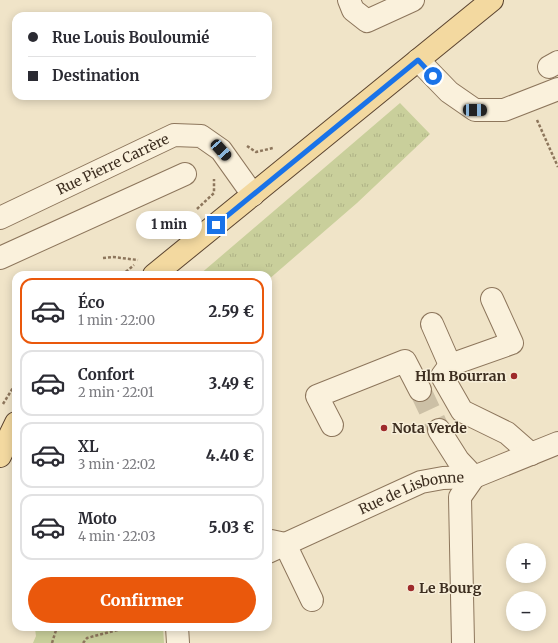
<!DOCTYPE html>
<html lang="fr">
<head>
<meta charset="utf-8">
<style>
  :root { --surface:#fff; --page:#f2f2f3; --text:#2b2b33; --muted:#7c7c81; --line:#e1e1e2; --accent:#ea580c }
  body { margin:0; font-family:Merriweather,serif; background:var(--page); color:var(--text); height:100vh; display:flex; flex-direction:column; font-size:15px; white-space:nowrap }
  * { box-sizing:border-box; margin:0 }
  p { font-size:13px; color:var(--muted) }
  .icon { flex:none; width:22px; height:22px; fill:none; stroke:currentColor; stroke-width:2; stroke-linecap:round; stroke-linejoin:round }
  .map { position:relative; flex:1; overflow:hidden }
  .sheet { position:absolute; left:12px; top:271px; width:260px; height:360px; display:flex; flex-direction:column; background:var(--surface); border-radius:12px; box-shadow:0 2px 10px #0003 }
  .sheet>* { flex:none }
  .banner { position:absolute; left:12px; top:12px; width:260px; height:88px; border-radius:12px; box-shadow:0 2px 10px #0003; display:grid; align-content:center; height:88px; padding:0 16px; background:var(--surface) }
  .tools { position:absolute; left:506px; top:543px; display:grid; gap:8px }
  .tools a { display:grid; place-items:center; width:40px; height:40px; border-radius:50%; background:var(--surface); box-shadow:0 2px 10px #0003; font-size:20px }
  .end { position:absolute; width:18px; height:18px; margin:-9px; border:5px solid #1a73e8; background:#fff; box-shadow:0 0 0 2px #fff }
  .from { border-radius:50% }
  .bubble { position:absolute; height:28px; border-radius:14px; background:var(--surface); box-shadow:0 2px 10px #0003; font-size:13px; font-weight:800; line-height:28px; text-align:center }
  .car { position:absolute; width:12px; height:24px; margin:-12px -6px; border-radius:5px; box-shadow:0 0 3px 1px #0007; background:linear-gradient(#222 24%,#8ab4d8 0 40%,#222 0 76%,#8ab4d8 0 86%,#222 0) }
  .banner b { display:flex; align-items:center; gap:14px; height:38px; font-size:15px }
  .banner b+b { border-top:1px solid var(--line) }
  .banner i { width:10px; height:10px; background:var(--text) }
  ul { padding:7px 0 0; list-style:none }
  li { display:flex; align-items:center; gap:12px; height:66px; margin:0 8px 6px; padding:0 8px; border:2px solid var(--line); border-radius:12px }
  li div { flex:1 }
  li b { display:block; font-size:15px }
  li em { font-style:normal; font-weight:800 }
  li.active { border-color:var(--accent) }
  li>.icon { width:36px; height:36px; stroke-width:1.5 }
  .primary-button { display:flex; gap:8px; margin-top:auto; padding:8px 16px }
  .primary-button a { flex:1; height:46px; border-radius:24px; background:var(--accent); color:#fff; font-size:16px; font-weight:800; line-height:46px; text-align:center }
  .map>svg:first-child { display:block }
</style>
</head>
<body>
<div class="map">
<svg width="558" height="643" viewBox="0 0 558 643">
  <defs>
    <pattern id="grass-tufts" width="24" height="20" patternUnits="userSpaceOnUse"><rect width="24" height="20" fill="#c9cf9b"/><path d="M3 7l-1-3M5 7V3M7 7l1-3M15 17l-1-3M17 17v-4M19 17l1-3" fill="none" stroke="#aeb285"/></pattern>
  </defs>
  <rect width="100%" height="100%" fill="#f0e4c8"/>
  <polygon fill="url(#grass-tufts)" points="400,103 430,134 357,203 268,280 268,275 199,275"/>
  <polygon fill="#c9cf9b" points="41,627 163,627 164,643 33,643 36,636 35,629"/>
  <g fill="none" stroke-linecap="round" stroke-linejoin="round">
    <polyline stroke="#ccc0a6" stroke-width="22" stroke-dasharray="22 11" stroke-linecap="butt" points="420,390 439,430"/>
    <g stroke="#8d765c" stroke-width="24">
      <g id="minor">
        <polyline points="349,0 353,10 367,21 413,0"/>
        <polyline points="418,60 449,92 475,110 504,110 558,89"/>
        <polyline points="549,67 558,62"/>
        <path id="s1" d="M0,218l174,-83 27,1 20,14 32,45"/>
        <polyline points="0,258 185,174"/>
        <polyline points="492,299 512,343 450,365 442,376 462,411 507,433 531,454"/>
        <polyline points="432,324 450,365"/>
        <polyline points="332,425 317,396 405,361 420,390"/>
        <polyline points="439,430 458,460 474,477"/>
        <polyline points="271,541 285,544 312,600"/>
        <path id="s2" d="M268,552l153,-70 22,-4 31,-1 84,-34"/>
        <polyline points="177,627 178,643"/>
        <polyline points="463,643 460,497 474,477"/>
      </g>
    </g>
    <g stroke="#5b4430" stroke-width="24">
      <g id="major">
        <polyline points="154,275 492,0"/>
        <polyline points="0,456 16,423"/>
      </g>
    </g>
    <g stroke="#8d765c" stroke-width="2.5" stroke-dasharray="3 2" stroke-linecap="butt">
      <polyline points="537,120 558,167"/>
      <polyline points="247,146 256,152 273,148"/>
      <polyline points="197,209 214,193 214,179"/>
      <polyline points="103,258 113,257 138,260"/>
      <polyline points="122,275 134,265"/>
      <polyline points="3,404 16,383"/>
      <polyline points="52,643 57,627"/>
      <polyline points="83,643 87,638 129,627"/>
    </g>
    <use href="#minor" stroke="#faf1dc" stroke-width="22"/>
    <use href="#major" stroke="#f3d9a0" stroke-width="22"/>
  </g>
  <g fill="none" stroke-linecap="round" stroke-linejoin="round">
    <polyline stroke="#1a73e8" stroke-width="5" points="216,225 418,60 433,76"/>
  </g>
  <g fill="#9e2a2b" stroke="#f7eed8" stroke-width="1.5">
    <circle cx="514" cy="376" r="4"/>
    <circle cx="384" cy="428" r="4"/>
    <circle cx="411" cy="588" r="4"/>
  </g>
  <g text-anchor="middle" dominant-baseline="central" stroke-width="3" stroke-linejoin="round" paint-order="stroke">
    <g font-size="14" fill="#3d2e20" stroke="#f7eed8">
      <text stroke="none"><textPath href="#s1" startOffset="125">Rue Pierre Carrère</textPath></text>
      <text stroke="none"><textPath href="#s2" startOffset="156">Rue de Lisbonne</textPath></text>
    </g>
    <g font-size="14" font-weight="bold" fill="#3d2e20" stroke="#f7eed8" text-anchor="start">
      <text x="506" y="376" text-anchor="end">Hlm Bourran</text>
      <text x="392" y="428">Nota Verde</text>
      <text x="419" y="588">Le Bourg</text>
    </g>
  </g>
</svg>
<div class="tools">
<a>+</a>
<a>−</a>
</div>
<i class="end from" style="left:433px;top:76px"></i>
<i class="end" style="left:216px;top:225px"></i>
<div class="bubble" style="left:136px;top:211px;width:66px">1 min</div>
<i class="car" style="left:475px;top:110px;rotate:91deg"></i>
<i class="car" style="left:221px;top:150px;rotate:138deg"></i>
<div class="banner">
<b><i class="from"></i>Rue Louis Bouloumié</b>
<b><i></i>Destination</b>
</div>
<section class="sheet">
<ul>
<li class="active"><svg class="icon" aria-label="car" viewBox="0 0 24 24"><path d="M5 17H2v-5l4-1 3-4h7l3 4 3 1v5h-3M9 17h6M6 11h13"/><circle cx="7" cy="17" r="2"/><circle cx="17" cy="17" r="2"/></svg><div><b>Éco</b><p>1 min · 22:00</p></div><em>2.59 €</em></li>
<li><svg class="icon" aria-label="car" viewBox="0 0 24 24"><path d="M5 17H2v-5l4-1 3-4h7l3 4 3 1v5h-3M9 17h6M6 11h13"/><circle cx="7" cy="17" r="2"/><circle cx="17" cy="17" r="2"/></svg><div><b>Confort</b><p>2 min · 22:01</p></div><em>3.49 €</em></li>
<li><svg class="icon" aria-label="car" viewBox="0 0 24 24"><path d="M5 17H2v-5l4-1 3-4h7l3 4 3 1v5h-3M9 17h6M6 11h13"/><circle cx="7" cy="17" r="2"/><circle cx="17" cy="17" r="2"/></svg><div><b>XL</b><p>3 min · 22:02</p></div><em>4.40 €</em></li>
<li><svg class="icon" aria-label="car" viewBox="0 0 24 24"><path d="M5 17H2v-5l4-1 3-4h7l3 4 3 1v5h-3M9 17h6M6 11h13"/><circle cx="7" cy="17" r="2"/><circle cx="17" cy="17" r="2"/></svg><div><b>Moto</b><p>4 min · 22:03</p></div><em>5.03 €</em></li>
</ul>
<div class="primary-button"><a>Confirmer</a></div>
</section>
</div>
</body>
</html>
